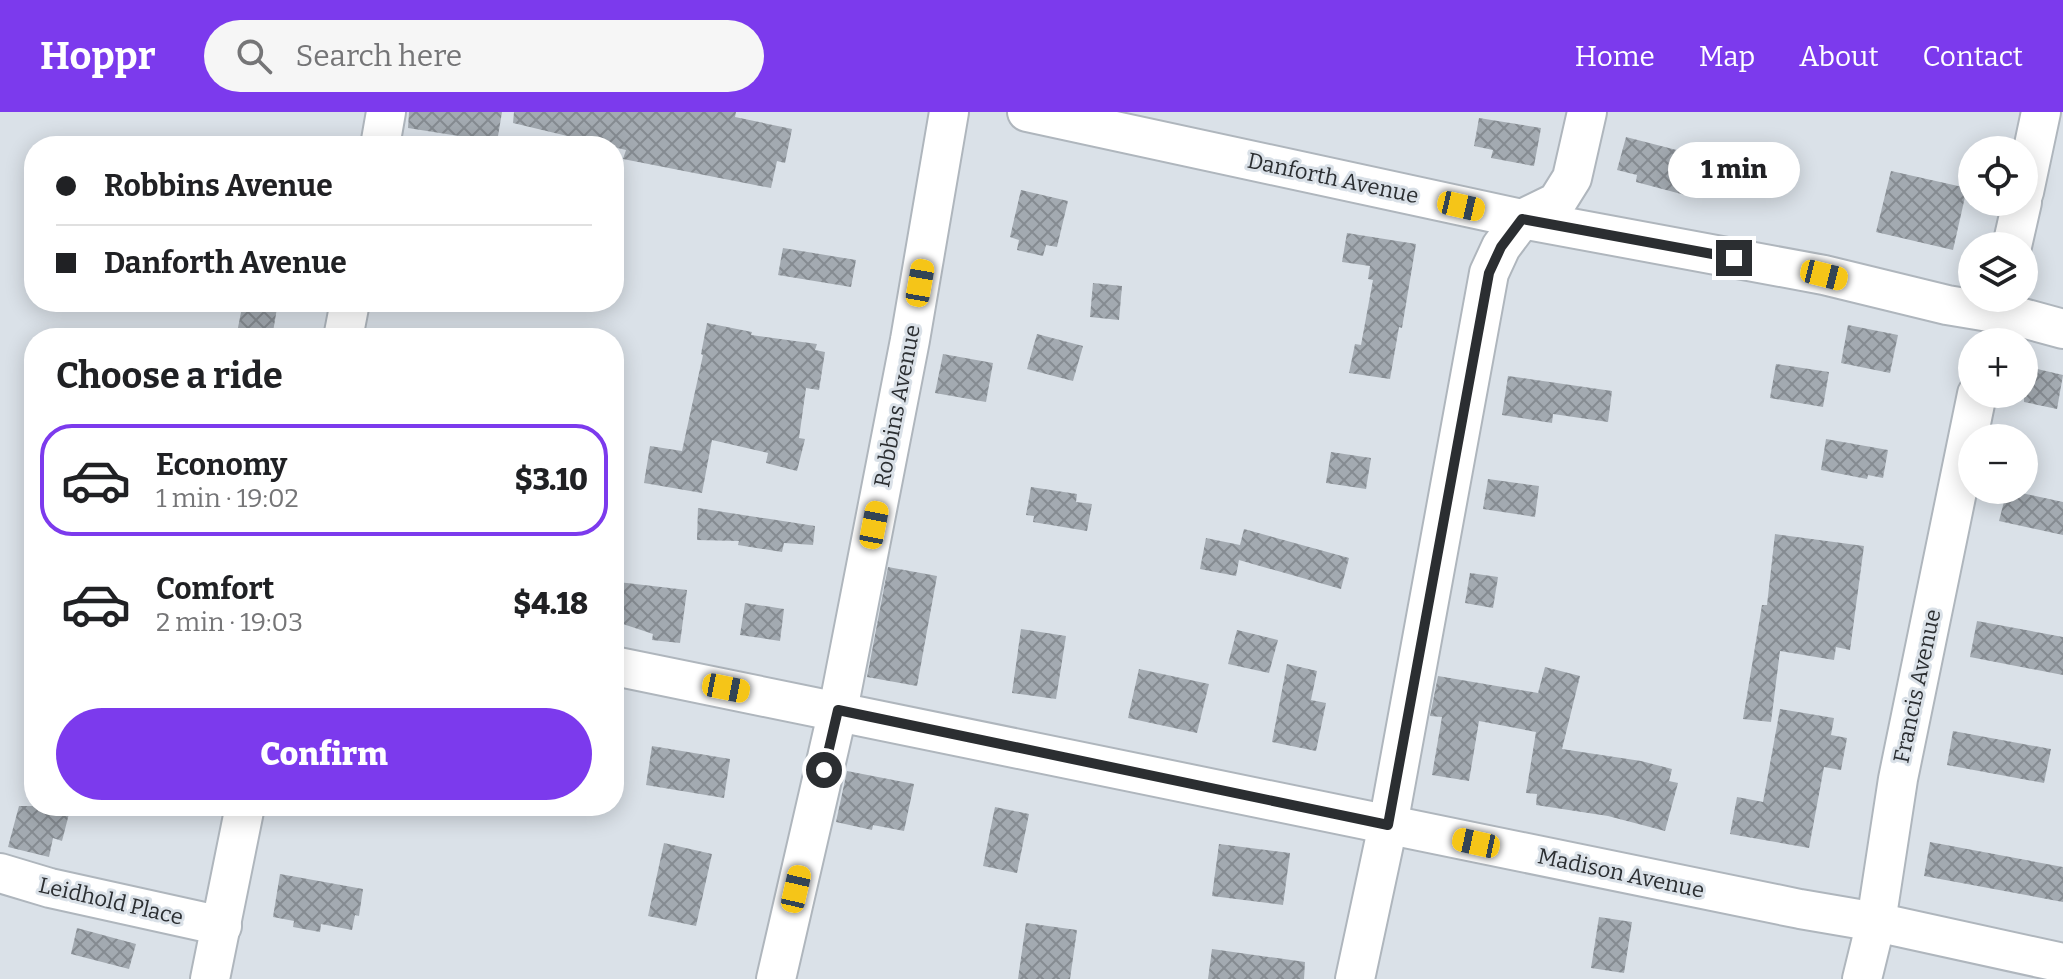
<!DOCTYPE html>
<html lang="en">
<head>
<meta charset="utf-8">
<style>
  :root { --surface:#fff; --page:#f6f6f6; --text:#202124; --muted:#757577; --line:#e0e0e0; --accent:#7c3aed }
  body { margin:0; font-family:Bitter,serif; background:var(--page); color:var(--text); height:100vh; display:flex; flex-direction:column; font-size:30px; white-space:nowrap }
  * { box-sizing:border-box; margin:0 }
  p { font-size:26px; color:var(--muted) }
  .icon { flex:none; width:44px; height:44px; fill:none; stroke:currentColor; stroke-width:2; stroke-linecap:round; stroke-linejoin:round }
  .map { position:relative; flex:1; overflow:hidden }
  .drawer { position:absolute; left:24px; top:216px; width:600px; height:488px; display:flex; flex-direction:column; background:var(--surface); border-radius:32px; box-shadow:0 4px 20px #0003 }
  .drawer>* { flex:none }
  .hud { position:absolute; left:24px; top:24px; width:600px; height:176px; border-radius:32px; box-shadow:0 4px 20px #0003; display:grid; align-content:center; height:176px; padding:0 32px; background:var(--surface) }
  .tools { position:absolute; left:1958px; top:24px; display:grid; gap:16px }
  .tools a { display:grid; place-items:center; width:80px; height:80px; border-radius:50%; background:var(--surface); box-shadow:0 4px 20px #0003; font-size:40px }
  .end { position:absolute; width:36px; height:36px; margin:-18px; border:10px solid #2b2e31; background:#fff; box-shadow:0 0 0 4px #fff }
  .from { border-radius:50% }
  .bubble { position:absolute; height:56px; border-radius:28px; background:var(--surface); box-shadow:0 4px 20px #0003; font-size:26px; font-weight:800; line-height:56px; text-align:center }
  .car { position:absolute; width:24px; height:48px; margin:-24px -12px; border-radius:10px; box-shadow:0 0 6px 2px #0007; background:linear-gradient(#f5c518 24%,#345 0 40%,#f5c518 0 76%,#345 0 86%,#f5c518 0) }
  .hud b { display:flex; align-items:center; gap:28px; height:76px; font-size:30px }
  .hud b+b { border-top:2px solid var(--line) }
  .hud i { width:20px; height:20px; background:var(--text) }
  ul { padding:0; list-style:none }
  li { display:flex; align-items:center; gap:24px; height:112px; margin:0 16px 12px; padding:0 16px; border:4px solid transparent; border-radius:32px }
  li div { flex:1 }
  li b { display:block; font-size:30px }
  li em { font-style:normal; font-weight:800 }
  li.current { border-color:var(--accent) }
  li>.icon { width:72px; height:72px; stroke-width:1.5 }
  h2 { padding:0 32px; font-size:36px; line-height:96px }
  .cta { display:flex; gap:16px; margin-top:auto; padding:16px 32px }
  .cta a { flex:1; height:92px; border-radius:48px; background:var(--accent); color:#fff; font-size:32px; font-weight:800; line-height:92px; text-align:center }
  header { display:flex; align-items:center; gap:48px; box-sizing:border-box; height:112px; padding:0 40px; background:var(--accent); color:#fff }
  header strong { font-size:38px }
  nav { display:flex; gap:44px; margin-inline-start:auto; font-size:28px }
  .search { width:560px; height:72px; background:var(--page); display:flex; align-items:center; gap:20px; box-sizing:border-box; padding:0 28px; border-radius:44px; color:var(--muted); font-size:30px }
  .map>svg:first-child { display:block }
</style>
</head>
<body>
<header>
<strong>Hoppr</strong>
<div class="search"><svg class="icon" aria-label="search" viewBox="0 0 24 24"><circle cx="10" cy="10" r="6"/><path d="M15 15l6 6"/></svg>Search here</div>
<nav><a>Home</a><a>Map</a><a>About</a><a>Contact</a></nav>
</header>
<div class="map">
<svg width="2063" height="867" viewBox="0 0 2063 867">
  <defs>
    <pattern id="building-cross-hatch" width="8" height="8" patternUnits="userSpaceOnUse" patternTransform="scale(2)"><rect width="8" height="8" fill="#a3aab1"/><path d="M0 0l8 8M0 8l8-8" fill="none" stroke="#858b91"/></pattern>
  </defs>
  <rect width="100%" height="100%" fill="#dae1e8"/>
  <g fill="url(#building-cross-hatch)">
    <polygon points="409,0 502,0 497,30 408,16"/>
    <polygon points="514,0 736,0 735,5 792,17 785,51 777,49 771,76 623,47 626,38 513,11"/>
    <polygon points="1479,6 1541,16 1534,54 1491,46 1493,38 1474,34"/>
    <polygon points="1626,25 1696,43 1685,83 1636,70 1637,63 1617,58"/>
    <polygon points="1891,59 1967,76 1953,138 1876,120"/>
    <polygon points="1021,78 1068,89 1057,135 1046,133 1043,144 1017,138 1019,128 1010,125"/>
    <polygon points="1347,121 1416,132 1402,216 1399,215 1390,267 1349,261 1355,232 1361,233 1373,168 1368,167 1370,154 1342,150"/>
    <polygon points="783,136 856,148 851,175 778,163"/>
    <polygon points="1093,171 1122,174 1119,208 1090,205"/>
    <polygon points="243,190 278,190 272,226 236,226"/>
    <polygon points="707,211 752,220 751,223 817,232 815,238 825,240 819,278 806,276 799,326 805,327 797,359 766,351 768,341 712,328 702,381 644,371 650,334 682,339 703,243 701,242"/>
    <polygon points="1848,213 1898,223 1890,261 1841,251"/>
    <polygon points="1037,222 1083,234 1073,269 1027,257"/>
    <polygon points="943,242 993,251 986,290 935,281"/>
    <polygon points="1776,252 1829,260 1823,295 1770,286"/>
    <polygon points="2024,254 2063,263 2057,297 2024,290"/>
    <polygon points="1508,264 1612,279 1608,310 1553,302 1552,311 1502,303"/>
    <polygon points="1826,327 1888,338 1883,366 1868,363 1867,367 1821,358"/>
    <polygon points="1331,340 1371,346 1366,377 1326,371"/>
    <polygon points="1488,367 1539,374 1535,405 1483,397"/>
    <polygon points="1031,375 1077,382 1076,390 1092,392 1087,419 1033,410 1034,404 1026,403"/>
    <polygon points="2007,378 2063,390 2063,423 1999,409"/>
    <polygon points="698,396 815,414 813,433 784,431 782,440 738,433 739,429 697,428"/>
    <polygon points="1244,417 1349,446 1341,477 1239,448 1236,464 1200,457 1206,426 1240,433"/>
    <polygon points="1775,422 1864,434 1850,538 1836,535 1834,548 1780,539 1771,610 1743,607 1762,493 1767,493"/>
    <polygon points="888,455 937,464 917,574 867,565"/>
    <polygon points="1470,461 1498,465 1493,496 1465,491"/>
    <polygon points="618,470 687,478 680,531 652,528 653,522 614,509 614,483"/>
    <polygon points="745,491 784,497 780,529 740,523"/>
    <polygon points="1977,509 2063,525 2063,563 1970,545"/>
    <polygon points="1021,517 1066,524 1056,587 1012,581"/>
    <polygon points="1237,518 1278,528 1269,561 1228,552"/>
    <polygon points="1287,552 1317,559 1311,588 1326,591 1316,639 1272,630"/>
    <polygon points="1545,555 1580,564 1562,637 1641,649 1672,657 1669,669 1678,671 1665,719 1608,704 1536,693 1537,682 1526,681 1536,620 1479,609 1469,669 1432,663 1442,605 1430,604 1438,564 1538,581"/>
    <polygon points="1139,557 1209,572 1197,621 1128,606"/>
    <polygon points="1780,597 1834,606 1831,623 1847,626 1841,658 1824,655 1809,736 1730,722 1737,685 1763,690"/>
    <polygon points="1953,619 2051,637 2044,671 1947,653"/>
    <polygon points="652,634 730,647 724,686 646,673"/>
    <polygon points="847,659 914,672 904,719 873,713 872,718 836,710"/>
    <polygon points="19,694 71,694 62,729 53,726 49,745 8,735"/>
    <polygon points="995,695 1029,702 1017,761 983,754"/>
    <polygon points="1930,730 2063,755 2063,790 1924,764"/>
    <polygon points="664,731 712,742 696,814 648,804"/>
    <polygon points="1219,732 1290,741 1283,793 1212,784"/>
    <polygon points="280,762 363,777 359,804 355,803 352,818 321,812 320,820 293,815 294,809 273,805"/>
    <polygon points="1599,805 1632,810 1624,861 1591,856"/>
    <polygon points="1026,811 1077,818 1070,867 1018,867"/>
    <polygon points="77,816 136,832 129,857 71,842"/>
    <polygon points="1212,837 1305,850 1304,867 1208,867"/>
  </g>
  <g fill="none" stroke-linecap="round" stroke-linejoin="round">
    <g stroke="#afb6bd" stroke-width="42">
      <g id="minor">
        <polyline points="1027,0 1522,107 1824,163 1947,193 2019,205 2063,217"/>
        <polyline points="380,34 386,0"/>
        <polyline points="2024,80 2041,0"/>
        <polyline points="2012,134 2022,90"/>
        <polyline points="343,226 350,190"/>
        <polyline points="614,554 1800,797 1876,810 2063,851"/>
        <polyline points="0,761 50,776 222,814"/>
        <polyline points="210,867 245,694"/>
        <polyline points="776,867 838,598 910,228 949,0"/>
        <polyline points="1355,867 1388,713 1489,161 1501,135 1522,107 1557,90 1572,66 1587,0"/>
        <polyline points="1862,867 1876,810 1898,667 1977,282"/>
      </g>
    </g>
    <use href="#minor" stroke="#fff" stroke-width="38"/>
  </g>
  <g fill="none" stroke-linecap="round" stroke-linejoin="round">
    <polyline stroke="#2b2e31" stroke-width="10" points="824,658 838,598 1388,713 1489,161 1501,135 1522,107 1734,146"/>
  </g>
  <g text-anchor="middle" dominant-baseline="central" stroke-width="6" stroke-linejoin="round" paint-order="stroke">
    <g font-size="22" fill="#2b2e31" stroke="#dae1e8">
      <text transform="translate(1333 66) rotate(12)">Danforth Avenue</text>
      <text transform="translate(897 294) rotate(-79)">Robbins Avenue</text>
      <text transform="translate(1917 574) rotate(-78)">Francis Avenue</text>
      <text transform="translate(1621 761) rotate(12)">Madison Avenue</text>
      <text transform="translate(111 789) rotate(13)">Leidhold Place</text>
    </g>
  </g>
</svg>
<div class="tools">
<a><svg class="icon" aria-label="locate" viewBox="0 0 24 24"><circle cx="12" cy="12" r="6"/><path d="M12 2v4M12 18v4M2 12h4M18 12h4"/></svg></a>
<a><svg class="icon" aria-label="layers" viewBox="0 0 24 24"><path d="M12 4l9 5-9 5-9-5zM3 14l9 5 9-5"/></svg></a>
<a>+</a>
<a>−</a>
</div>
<i class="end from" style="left:824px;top:658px"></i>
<i class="end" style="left:1734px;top:146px"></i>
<div class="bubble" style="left:1668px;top:30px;width:132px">1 min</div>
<i class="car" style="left:1461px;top:94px;rotate:103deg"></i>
<i class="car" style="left:1824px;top:163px;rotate:104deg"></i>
<i class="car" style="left:920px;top:171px;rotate:10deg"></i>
<i class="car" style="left:874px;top:413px;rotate:11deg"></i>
<i class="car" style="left:726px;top:576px;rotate:101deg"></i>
<i class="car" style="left:1476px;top:731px;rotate:282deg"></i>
<i class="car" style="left:796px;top:777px;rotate:13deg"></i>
<div class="hud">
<b><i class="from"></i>Robbins Avenue</b>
<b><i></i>Danforth Avenue</b>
</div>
<section class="drawer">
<h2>Choose a ride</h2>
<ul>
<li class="current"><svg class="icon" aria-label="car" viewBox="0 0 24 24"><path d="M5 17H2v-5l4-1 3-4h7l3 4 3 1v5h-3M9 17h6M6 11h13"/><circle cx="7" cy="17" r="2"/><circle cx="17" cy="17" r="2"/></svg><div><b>Economy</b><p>1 min · 19:02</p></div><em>$3.10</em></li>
<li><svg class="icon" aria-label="car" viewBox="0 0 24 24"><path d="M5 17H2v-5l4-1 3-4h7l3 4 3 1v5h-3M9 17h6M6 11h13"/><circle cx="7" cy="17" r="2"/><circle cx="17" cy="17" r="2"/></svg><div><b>Comfort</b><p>2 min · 19:03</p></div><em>$4.18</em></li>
</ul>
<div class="cta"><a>Confirm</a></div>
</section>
</div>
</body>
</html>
